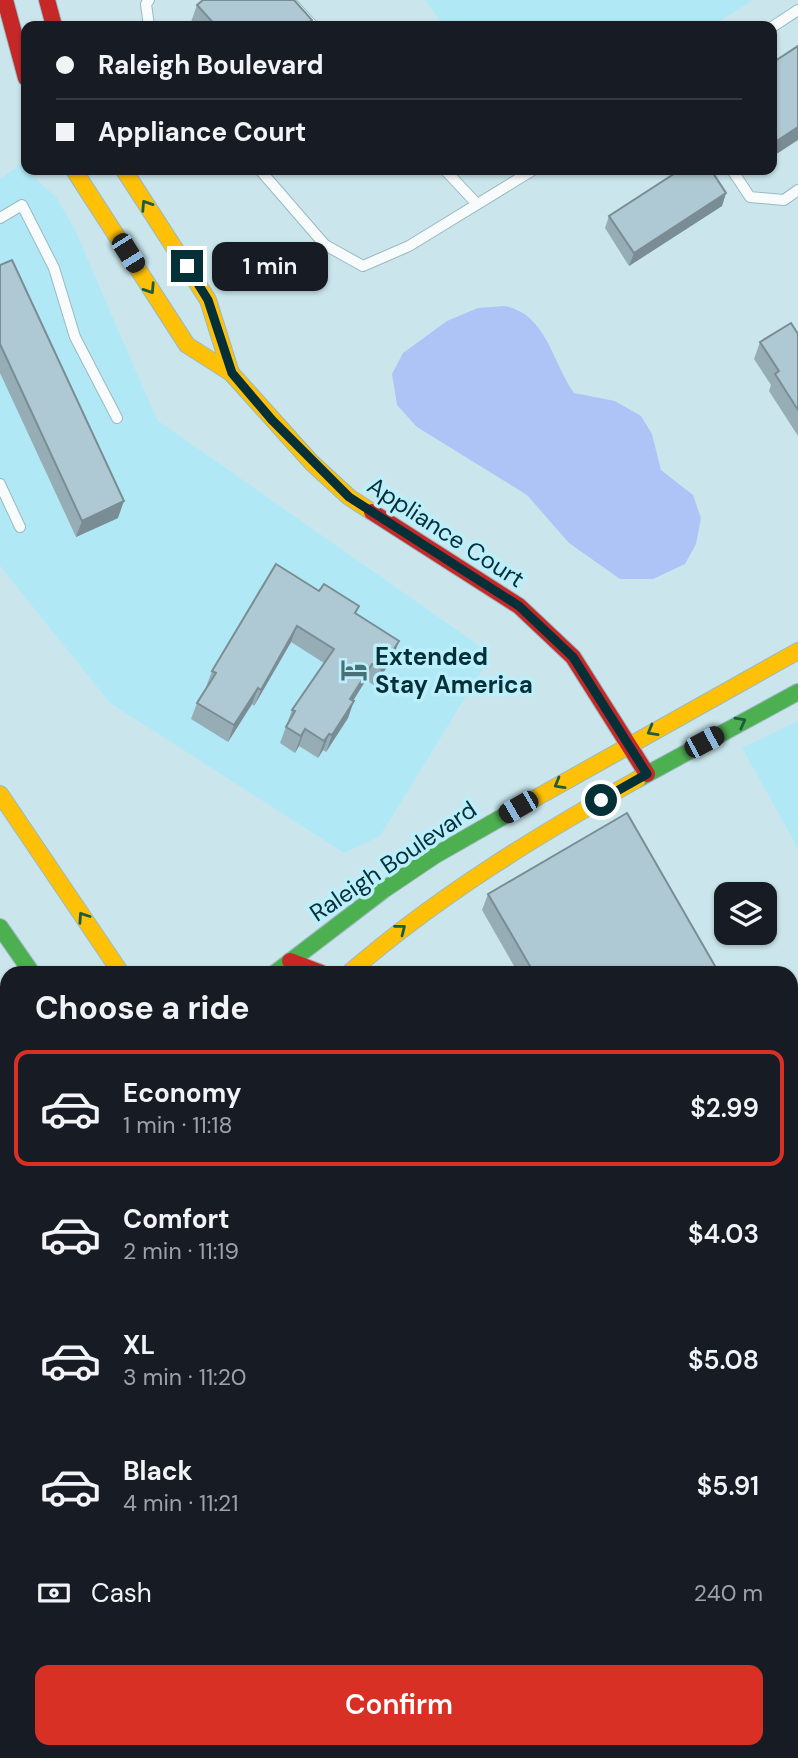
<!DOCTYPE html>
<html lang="en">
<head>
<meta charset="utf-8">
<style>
  :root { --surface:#171b24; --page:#20242c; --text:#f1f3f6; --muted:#9ea1a6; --line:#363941; --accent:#d93025 }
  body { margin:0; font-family:"DM Sans",sans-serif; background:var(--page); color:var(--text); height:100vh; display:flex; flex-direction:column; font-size:26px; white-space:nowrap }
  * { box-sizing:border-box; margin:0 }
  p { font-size:23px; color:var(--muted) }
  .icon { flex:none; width:38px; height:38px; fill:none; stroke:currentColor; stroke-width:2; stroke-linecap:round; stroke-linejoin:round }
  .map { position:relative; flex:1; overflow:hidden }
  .drawer { position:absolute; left:0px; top:966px; width:798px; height:793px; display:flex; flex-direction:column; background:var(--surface); border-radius:21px 21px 0 0; box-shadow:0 2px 5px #0004 }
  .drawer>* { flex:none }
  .hud { position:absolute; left:21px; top:21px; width:756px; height:154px; border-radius:14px; box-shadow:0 2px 5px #0004; display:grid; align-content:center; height:154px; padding:0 35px; background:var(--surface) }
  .tools { position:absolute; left:714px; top:882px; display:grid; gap:14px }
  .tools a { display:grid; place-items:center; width:63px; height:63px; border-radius:14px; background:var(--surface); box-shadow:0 2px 5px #0004; font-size:35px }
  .end { position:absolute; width:32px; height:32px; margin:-16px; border:9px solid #053038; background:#fff; box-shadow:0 0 0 4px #fff }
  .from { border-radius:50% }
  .bubble { position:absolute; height:49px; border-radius:14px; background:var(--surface); box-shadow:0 2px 5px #0004; font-size:23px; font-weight:600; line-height:49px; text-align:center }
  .car { position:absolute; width:21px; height:42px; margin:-21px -10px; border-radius:9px; box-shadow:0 0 5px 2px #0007; background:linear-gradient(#222 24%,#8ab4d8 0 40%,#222 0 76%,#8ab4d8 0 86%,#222 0) }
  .hud b { display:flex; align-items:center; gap:24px; height:66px; font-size:26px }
  .hud b+b { border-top:2px solid var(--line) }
  .hud i { width:18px; height:18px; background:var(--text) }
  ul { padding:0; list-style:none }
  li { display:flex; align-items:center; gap:21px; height:116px; margin:0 14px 10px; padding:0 21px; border:4px solid transparent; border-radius:14px }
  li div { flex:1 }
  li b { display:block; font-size:26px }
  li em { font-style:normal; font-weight:600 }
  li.selected { border-color:var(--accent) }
  li>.icon { width:63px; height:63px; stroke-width:1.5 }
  h2 { padding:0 35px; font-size:32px; line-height:84px }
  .pay { display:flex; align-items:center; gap:18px; height:77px; padding:0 35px; font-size:26px }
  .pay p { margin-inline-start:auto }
  .cta { display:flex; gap:14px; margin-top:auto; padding:14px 35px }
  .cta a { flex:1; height:80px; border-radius:14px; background:var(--accent); color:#fff; font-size:28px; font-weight:600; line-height:80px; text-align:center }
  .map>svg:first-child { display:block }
</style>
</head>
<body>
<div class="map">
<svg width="798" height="1758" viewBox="0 0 798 1758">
  <rect width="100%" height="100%" fill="#cae6ec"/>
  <g fill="#b0e9f5">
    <polygon points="425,0 753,0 712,26 444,26"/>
    <polygon points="23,163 26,170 57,198 76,232 157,420 487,651 489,659 380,836 344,853 110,703 0,566 0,179"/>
    <polygon points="798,721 798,848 742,748"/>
  </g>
  <path fill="#afc4f6" d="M504,306c42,7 48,56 70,87l41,8 26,15 11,18 9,36 32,25 8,23 -5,26 -11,20 -32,15h-33l-51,-36 -42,-48 -110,-68 -20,-22 -5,-31 11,-21 44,-32 31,-13z"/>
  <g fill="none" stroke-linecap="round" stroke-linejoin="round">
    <g stroke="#9ab9bf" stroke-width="12">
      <g id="lane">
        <polyline points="149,0 146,4 149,26"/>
        <polyline points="289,0 313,26"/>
        <polyline points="772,27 798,10"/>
        <polyline points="260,170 325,245 363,266 409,246 533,170"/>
        <polyline points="445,170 477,204"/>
        <polyline points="732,170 750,197 784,200 798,190"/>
        <polyline points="0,218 22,205 54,268 75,337 117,418"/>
        <polyline points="0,484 20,527"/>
        <polyline points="128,1758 132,1752"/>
      </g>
    </g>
    <g stroke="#9ab9bf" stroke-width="18">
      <g id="fast">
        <polyline points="638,779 798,692"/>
        <polyline points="0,927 32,973"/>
        <polyline points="275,973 385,889 434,856 518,808"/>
        <polyline points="0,1211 7,1203"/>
        <polyline points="791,1646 798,1655"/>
        <polyline points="570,1752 576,1758"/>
        <polyline points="681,1752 686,1758"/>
      </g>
    </g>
    <g stroke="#9ab9bf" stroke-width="18">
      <g id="slow">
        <polyline points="74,170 187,345 231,373 312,463 349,497 372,512"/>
        <polyline points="124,170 208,300 231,373"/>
        <polyline points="0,794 121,973"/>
        <polyline points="518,808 798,651"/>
        <path d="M349,973c89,-77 187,-137 289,-194"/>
        <polyline points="0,1279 7,1273"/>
      </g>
    </g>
    <g stroke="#9ab9bf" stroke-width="18">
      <g id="jam">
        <polyline points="5,0 26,78"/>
        <polyline points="47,0 54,26"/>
        <polyline points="372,512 519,606 573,657 647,774"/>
        <polyline points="290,961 321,973"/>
        <polyline points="772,1752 777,1758"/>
      </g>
    </g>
    <polyline stroke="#b6c5c7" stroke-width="3.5" stroke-dasharray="3.5 3.5" stroke-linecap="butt" points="0,1322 7,1324"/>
    <use href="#lane" stroke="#f7fbfc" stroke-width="10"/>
    <use href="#fast" stroke="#4caf50" stroke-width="16"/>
    <use href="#slow" stroke="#ffc107" stroke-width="16"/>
    <use href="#jam" stroke="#c62828" stroke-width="16"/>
  </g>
  <g fill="#96adb5">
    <polygon points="197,5 309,26 195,26 191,22"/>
    <polygon points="726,193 722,206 629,266 605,228 609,216"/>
    <polygon points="0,265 118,518 76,537 0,373"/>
    <polygon points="798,334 798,436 769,391 771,385 754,359 760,342"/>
    <polygon points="276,564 356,614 393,657 375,686 366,680 353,701 348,718 326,752 323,750 318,758 299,746 295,753 280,743 292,710 324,663 291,642 254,706 252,704 228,742 191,719 197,703 206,688 206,687 212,671"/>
    <polygon points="488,894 719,973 518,973 482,910"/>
    <polygon points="791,1274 798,1287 798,1504 791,1493"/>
    <polygon points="7,1456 7,1579 0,1574 0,1465"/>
  </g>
  <g fill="#7a8d94">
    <polygon points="798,127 798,140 772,157 772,144"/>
    <polygon points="726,193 722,206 629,266 634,253"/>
    <polygon points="124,501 118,518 76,537 82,521"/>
    <polygon points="297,626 291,642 254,706 261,690"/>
    <polygon points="399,641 393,657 375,686 381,669"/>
    <polygon points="372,664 366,680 344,715 350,699"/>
    <polygon points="258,688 252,704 228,742 234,725"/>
    <polygon points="354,701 348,718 326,752 332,735"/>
    <polygon points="305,729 299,746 295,753 301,736"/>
    <polygon points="329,734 323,750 318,758 324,741"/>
    <polygon points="430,1752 432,1752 430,1758 426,1758"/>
  </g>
  <g fill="#aec9d3" stroke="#7a8d94" stroke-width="2">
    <polygon points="203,0 294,0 312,20 304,26 216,26 197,5"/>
    <polygon points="798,46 798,127 772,144 772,63"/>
    <polygon points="680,170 711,170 726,193 634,253 609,216"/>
    <polygon points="12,260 124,501 82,521 0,344 0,265"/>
    <polygon points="791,323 798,334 798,410 775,374 779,371 760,342"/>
    <polygon points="276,564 319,591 324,584 359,606 355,613 399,641 381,669 372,664 350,699 354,701 332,735 329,734 324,741 305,729 301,736 286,727 295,711 292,710 334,649 297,626 261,690 258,688 234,725 197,703 216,673 212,671"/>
    <polygon points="627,813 719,973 534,973 488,894"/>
    <polygon points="791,1274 798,1287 798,1478 791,1466"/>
    <polygon points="7,1456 7,1558 0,1552 0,1465"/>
    <polygon points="164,1752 430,1752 426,1758 160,1758"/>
  </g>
  <defs><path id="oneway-chevron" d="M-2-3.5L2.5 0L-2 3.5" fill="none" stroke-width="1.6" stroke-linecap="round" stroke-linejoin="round" transform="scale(1.75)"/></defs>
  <g stroke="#1e5c40">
    <use href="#oneway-chevron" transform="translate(146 205) rotate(-123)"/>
    <use href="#oneway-chevron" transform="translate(150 289) rotate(57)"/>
    <use href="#oneway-chevron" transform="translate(741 722) rotate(-28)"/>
    <use href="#oneway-chevron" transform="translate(652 731) rotate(150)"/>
    <use href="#oneway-chevron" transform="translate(559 784) rotate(150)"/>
    <use href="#oneway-chevron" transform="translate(83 917) rotate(-124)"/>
    <use href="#oneway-chevron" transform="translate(401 929) rotate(-38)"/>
  </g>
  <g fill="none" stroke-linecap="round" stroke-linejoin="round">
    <polyline stroke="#053038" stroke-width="9" points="187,266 208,300 232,373 272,420 349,497 519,606 573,657 647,774 601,800"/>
  </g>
  <defs>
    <g id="hotel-bare" transform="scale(2.1)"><path d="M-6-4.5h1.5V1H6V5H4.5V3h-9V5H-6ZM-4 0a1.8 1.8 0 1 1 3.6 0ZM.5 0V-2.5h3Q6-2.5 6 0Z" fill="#4a7077" stroke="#bbeffb" stroke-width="2.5" paint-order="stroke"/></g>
  </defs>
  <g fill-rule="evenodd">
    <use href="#hotel-bare" x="354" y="670"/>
  </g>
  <g text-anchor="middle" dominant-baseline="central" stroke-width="7" stroke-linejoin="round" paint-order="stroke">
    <g font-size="24" fill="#053038" stroke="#bbeffb">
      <text transform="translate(446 532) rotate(33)">Appliance Court</text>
      <text transform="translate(393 861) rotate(-34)">Raleigh Boulevard</text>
    </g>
    <g font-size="24" font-weight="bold" fill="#053038" stroke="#bbeffb" text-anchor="start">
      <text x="375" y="656">Extended<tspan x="375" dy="28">Stay America</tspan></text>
    </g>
  </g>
</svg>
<div class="tools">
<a><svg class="icon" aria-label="layers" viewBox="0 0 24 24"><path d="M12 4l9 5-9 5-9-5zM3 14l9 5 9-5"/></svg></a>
</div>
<i class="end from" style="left:601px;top:800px"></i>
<i class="end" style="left:187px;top:266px"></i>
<div class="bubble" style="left:212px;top:242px;width:116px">1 min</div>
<i class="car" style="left:128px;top:253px;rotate:148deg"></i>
<i class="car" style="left:704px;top:742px;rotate:62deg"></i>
<i class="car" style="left:518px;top:807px;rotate:240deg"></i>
<div class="hud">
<b><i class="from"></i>Raleigh Boulevard</b>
<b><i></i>Appliance Court</b>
</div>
<section class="drawer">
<h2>Choose a ride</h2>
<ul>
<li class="selected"><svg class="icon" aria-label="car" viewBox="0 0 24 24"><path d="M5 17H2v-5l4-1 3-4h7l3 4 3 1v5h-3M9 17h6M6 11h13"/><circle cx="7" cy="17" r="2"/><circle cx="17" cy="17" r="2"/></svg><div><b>Economy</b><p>1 min · 11:18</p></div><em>$2.99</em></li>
<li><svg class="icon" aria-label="car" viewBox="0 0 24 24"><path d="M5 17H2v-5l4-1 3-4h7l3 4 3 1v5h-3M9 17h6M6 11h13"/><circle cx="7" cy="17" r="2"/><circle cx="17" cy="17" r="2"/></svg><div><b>Comfort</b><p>2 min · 11:19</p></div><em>$4.03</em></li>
<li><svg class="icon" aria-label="car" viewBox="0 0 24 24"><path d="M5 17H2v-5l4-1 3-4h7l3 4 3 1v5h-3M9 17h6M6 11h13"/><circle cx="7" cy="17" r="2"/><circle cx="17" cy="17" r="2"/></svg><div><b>XL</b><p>3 min · 11:20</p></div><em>$5.08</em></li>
<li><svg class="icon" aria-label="car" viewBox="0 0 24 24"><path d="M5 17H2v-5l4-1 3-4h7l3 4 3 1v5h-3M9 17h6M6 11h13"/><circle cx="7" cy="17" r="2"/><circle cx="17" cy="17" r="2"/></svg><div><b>Black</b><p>4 min · 11:21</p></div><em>$5.91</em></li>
</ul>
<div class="pay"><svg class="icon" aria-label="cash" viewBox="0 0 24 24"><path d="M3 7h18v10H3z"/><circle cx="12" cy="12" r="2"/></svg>Cash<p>240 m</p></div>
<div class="cta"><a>Confirm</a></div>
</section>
</div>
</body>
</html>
